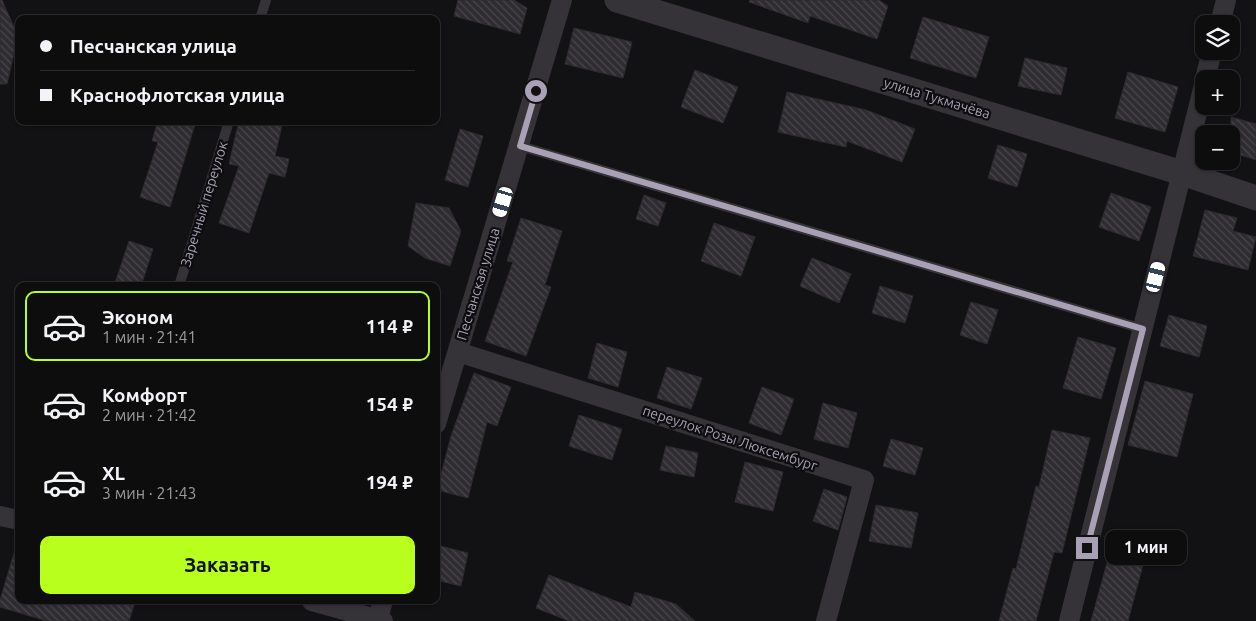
<!DOCTYPE html>
<html lang="ru">
<head>
<meta charset="utf-8">
<style>
  :root { --surface:#0e0d0e; --page:#1c1b1c; --text:#f1f3f6; --muted:#9b9c9e; --line:#2e2d2e; --accent:#b8ff1d }
  body { margin:0; font-family:Ubuntu,sans-serif; background:var(--page); color:var(--text); height:100vh; display:flex; flex-direction:column; font-size:19px; white-space:nowrap }
  * { box-sizing:border-box; margin:0 }
  p { font-size:16px; color:var(--muted) }
  .icon { flex:none; width:28px; height:28px; fill:none; stroke:currentColor; stroke-width:2; stroke-linecap:round; stroke-linejoin:round }
  .map { position:relative; flex:1; overflow:hidden }
  .drawer { position:absolute; left:15px; top:282px; width:425px; height:322px; display:flex; flex-direction:column; background:var(--surface); border-radius:10px; box-shadow:0 1px 4px #0004,0 0 0 1px var(--line) }
  .drawer>* { flex:none }
  .top-card { position:absolute; left:15px; top:15px; width:425px; height:110px; border-radius:10px; box-shadow:0 1px 4px #0004,0 0 0 1px var(--line); display:grid; align-content:center; height:110px; padding:0 25px; background:var(--surface) }
  .tools { position:absolute; left:1195px; top:15px; display:grid; gap:10px }
  .tools a { display:grid; place-items:center; width:45px; height:45px; border-radius:10px; background:var(--surface); box-shadow:0 1px 4px #0004,0 0 0 1px var(--line); font-size:25px }
  .end { position:absolute; width:22px; height:22px; margin:-11px; border:6px solid #a8a1b5; background:#111; box-shadow:0 0 0 2px #111 }
  .from { border-radius:50% }
  .bubble { position:absolute; height:35px; border-radius:10px; background:var(--surface); box-shadow:0 1px 4px #0004,0 0 0 1px var(--line); font-size:16px; font-weight:700; line-height:35px; text-align:center }
  .car { position:absolute; width:15px; height:30px; margin:-15px -8px; border-radius:6px; box-shadow:0 0 4px 1px #0007; background:linear-gradient(#fff 24%,#345 0 40%,#fff 0 76%,#345 0 86%,#fff 0) }
  .top-card b { display:flex; align-items:center; gap:18px; height:48px; font-size:19px }
  .top-card b+b { border-top:1px solid var(--line) }
  .top-card i { width:12px; height:12px; background:var(--text) }
  ul { padding:9px 0 0; list-style:none }
  li { display:flex; align-items:center; gap:15px; height:70px; margin:0 10px 8px; padding:0 15px; border:2px solid transparent; border-radius:10px }
  li div { flex:1 }
  li b { display:block; font-size:19px }
  li em { font-style:normal; font-weight:700 }
  li.current { border-color:var(--accent) }
  li>.icon { width:45px; height:45px; stroke-width:1.5 }
  .action { display:flex; gap:10px; margin-top:auto; padding:10px 25px }
  .action a { flex:1; height:58px; border-radius:10px; background:var(--accent); color:#111; font-size:20px; font-weight:700; line-height:58px; text-align:center }
  .map>svg:first-child { display:block }
</style>
</head>
<body>
<div class="map">
<svg width="1256" height="621" viewBox="0 0 1256 621">
  <defs>
    <pattern id="building-back-hatch" width="6" height="6" patternUnits="userSpaceOnUse" patternTransform="scale(1.25)"><rect width="6" height="6" fill="#2e2c30"/><path d="M-1 5l2 2M0 0l6 6M5-1l2 2" fill="none" stroke="#49474c"/></pattern>
  </defs>
  <rect width="100%" height="100%" fill="#121113"/>
  <g fill="url(#building-back-hatch)" stroke="#2e2b2f">
    <polygon points="0,0 2,0 18,36 7,84 0,84"/>
    <polygon points="458,0 514,0 527,8 520,34 454,16"/>
    <polygon points="750,0 879,0 888,6 877,39 810,16 808,23 749,2"/>
    <polygon points="923,17 989,37 976,78 910,58"/>
    <polygon points="574,28 632,42 623,78 565,64"/>
    <polygon points="1025,58 1067,68 1061,95 1018,86"/>
    <polygon points="695,70 738,87 723,123 681,107"/>
    <polygon points="1128,72 1178,87 1165,132 1115,118"/>
    <polygon points="787,92 866,110 915,129 902,162 847,141 846,147 778,132"/>
    <polygon points="1231,117 1256,124 1256,160 1231,152"/>
    <polygon points="158,121 196,121 170,207 140,197 158,142 152,141"/>
    <polygon points="239,121 283,121 275,156 289,159 285,177 269,173 249,233 219,223 239,166 229,164"/>
    <polygon points="460,129 483,136 468,187 445,180"/>
    <polygon points="998,145 1027,154 1017,187 988,178"/>
    <polygon points="1111,193 1151,207 1139,241 1099,227"/>
    <polygon points="644,195 666,203 658,226 636,219"/>
    <polygon points="416,203 449,208 461,231 450,266 425,258 408,246"/>
    <polygon points="1205,210 1237,218 1233,231 1256,237 1248,270 1193,256"/>
    <polygon points="521,218 562,231 545,285 551,287 526,356 485,341 513,262 507,261"/>
    <polygon points="714,223 755,237 741,276 701,261"/>
    <polygon points="129,241 153,249 141,286 114,286"/>
    <polygon points="812,258 851,274 839,303 800,286"/>
    <polygon points="880,286 913,296 905,323 872,313"/>
    <polygon points="971,302 998,310 987,344 960,335"/>
    <polygon points="1169,315 1207,326 1199,357 1160,346"/>
    <polygon points="1078,337 1116,348 1101,399 1063,388"/>
    <polygon points="597,343 627,352 618,387 588,378"/>
    <polygon points="667,367 702,378 691,409 657,398"/>
    <polygon points="474,373 511,387 497,426 487,422 468,498 437,490 451,436"/>
    <polygon points="1145,381 1193,394 1177,457 1128,445"/>
    <polygon points="762,387 794,399 781,435 749,423"/>
    <polygon points="823,403 857,413 848,448 814,439"/>
    <polygon points="579,415 622,429 612,460 569,446"/>
    <polygon points="1052,430 1090,438 1062,553 1054,552 1036,621 999,621 1013,568 1016,569 1036,486 1039,487"/>
    <polygon points="891,439 923,448 915,475 883,466"/>
    <polygon points="666,446 698,453 694,477 660,470"/>
    <polygon points="745,462 783,472 773,511 735,502"/>
    <polygon points="824,489 847,497 838,530 813,521"/>
    <polygon points="876,505 918,513 911,548 869,541"/>
    <polygon points="436,545 468,553 461,586 436,580"/>
    <polygon points="1110,552 1144,561 1128,621 1091,621"/>
    <polygon points="14,553 19,554 19,601 122,601 134,605 129,621 47,621 0,607 0,600"/>
    <polygon points="549,575 631,607 635,592 676,604 695,621 569,621 536,608"/>
  </g>
  <g fill="none" stroke-linecap="round" stroke-linejoin="round">
    <g stroke="#353238" stroke-width="10">
      <polyline points="260,19 266,0"/>
      <polyline points="520,146 1143,329"/>
      <polyline points="179,286 229,121"/>
    </g>
    <g stroke="#353238" stroke-width="20">
      <polyline points="1220,24 1226,0"/>
      <polyline points="1205,79 1212,51"/>
      <polyline points="458,352 864,480 826,621"/>
      <polyline points="436,424 562,0"/>
      <polyline points="0,516 19,520"/>
      <polyline points="312,601 383,621"/>
      <polyline points="377,621 383,601"/>
      <polyline points="1069,621 1204,85"/>
    </g>
    <polyline stroke="#353238" stroke-width="25" points="617,0 1182,173 1256,198"/>
  </g>
  <g fill="none" stroke-linecap="round" stroke-linejoin="round">
    <polyline stroke="#a8a1b5" stroke-width="6" points="536,91 520,146 1143,329 1087,548"/>
  </g>
  <g text-anchor="middle" dominant-baseline="central" stroke-width="4.5" stroke-linejoin="round" paint-order="stroke">
    <g font-size="14" fill="#a8a1b5" stroke="#0d0c0e">
      <text transform="translate(937 98) rotate(17)">улица Тукмачёва</text>
      <text transform="translate(204 204) rotate(-73)">Заречный переулок</text>
      <text transform="translate(478 284) rotate(-73)">Песчанская улица</text>
      <text transform="translate(730 438) rotate(18)">переулок Розы Люксембург</text>
    </g>
  </g>
</svg>
<div class="tools">
<a><svg class="icon" aria-label="layers" viewBox="0 0 24 24"><path d="M12 4l9 5-9 5-9-5zM3 14l9 5 9-5"/></svg></a>
<a>+</a>
<a>−</a>
</div>
<i class="end from" style="left:536px;top:91px"></i>
<i class="end" style="left:1087px;top:548px"></i>
<div class="bubble" style="left:1105px;top:530px;width:82px">1 мин</div>
<i class="car" style="left:503px;top:202px;rotate:197deg"></i>
<i class="car" style="left:1156px;top:277px;rotate:14deg"></i>
<div class="top-card">
<b><i class="from"></i>Песчанская улица</b>
<b><i></i>Краснофлотская улица</b>
</div>
<section class="drawer">
<ul>
<li class="current"><svg class="icon" aria-label="car" viewBox="0 0 24 24"><path d="M5 17H2v-5l4-1 3-4h7l3 4 3 1v5h-3M9 17h6M6 11h13"/><circle cx="7" cy="17" r="2"/><circle cx="17" cy="17" r="2"/></svg><div><b>Эконом</b><p>1 мин · 21:41</p></div><em>114 ₽</em></li>
<li><svg class="icon" aria-label="car" viewBox="0 0 24 24"><path d="M5 17H2v-5l4-1 3-4h7l3 4 3 1v5h-3M9 17h6M6 11h13"/><circle cx="7" cy="17" r="2"/><circle cx="17" cy="17" r="2"/></svg><div><b>Комфорт</b><p>2 мин · 21:42</p></div><em>154 ₽</em></li>
<li><svg class="icon" aria-label="car" viewBox="0 0 24 24"><path d="M5 17H2v-5l4-1 3-4h7l3 4 3 1v5h-3M9 17h6M6 11h13"/><circle cx="7" cy="17" r="2"/><circle cx="17" cy="17" r="2"/></svg><div><b>XL</b><p>3 мин · 21:43</p></div><em>194 ₽</em></li>
</ul>
<div class="action"><a>Заказать</a></div>
</section>
</div>
</body>
</html>
